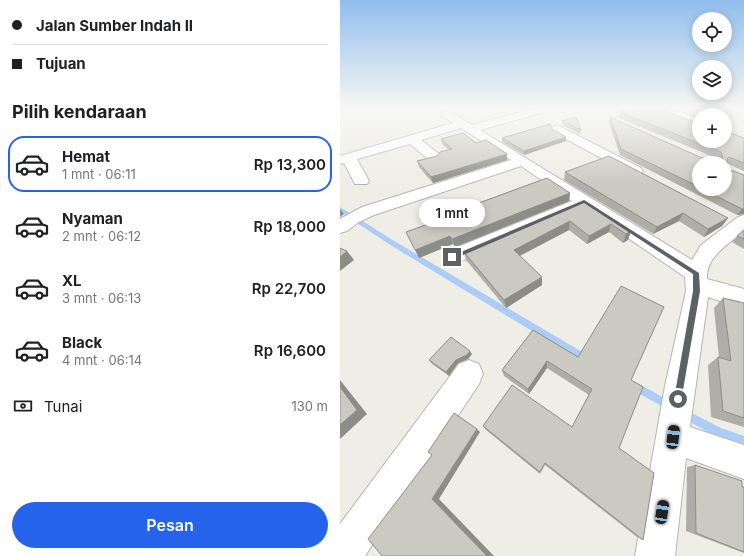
<!DOCTYPE html>
<html lang="id">
<head>
<meta charset="utf-8">
<style>
  :root { --surface:#fff; --page:#f2f2f2; --text:#202124; --muted:#757577; --line:#e0e0e0; --accent:#2563eb }
  body { margin:0; font-family:Inter,sans-serif; background:var(--page); color:var(--text); height:100vh; display:flex; flex-direction:column; font-size:15px; white-space:nowrap }
  * { box-sizing:border-box; margin:0 }
  p { font-size:13px; color:var(--muted) }
  .icon { flex:none; width:22px; height:22px; fill:none; stroke:currentColor; stroke-width:2; stroke-linecap:round; stroke-linejoin:round }
  .map { position:relative; flex:1; overflow:hidden }
  .details { display:flex; flex-direction:column; background:var(--surface); width:340px }
  .details>* { flex:none }
  .banner { display:grid; align-content:center; height:88px; padding:0 12px; background:var(--surface) }
  .fabs { position:absolute; left:352px; top:12px; display:grid; gap:8px }
  .fabs a { display:grid; place-items:center; width:40px; height:40px; border-radius:50%; background:var(--surface); box-shadow:0 2px 10px #0003; font-size:20px }
  .end { position:absolute; width:18px; height:18px; margin:-9px; border:5px solid #5d6065; background:#fff; box-shadow:0 0 0 2px #fff }
  .from { border-radius:50% }
  .bubble { position:absolute; height:28px; border-radius:14px; background:var(--surface); box-shadow:0 2px 10px #0003; font-size:13px; font-weight:600; line-height:28px; text-align:center }
  .car { position:absolute; width:12px; height:24px; margin:-12px -6px; border-radius:5px; box-shadow:0 0 3px 1px #0007; background:linear-gradient(#222 24%,#8ab4d8 0 40%,#222 0 76%,#8ab4d8 0 86%,#222 0) }
  .banner b { display:flex; align-items:center; gap:14px; height:38px; font-size:15px }
  .banner b+b { border-top:1px solid var(--line) }
  .banner i { width:10px; height:10px; background:var(--text) }
  ul { padding:0; list-style:none }
  li { display:flex; align-items:center; gap:12px; height:56px; margin:0 8px 6px; padding:0 4px; border:2px solid transparent; border-radius:16px }
  li div { flex:1 }
  li b { display:block; font-size:15px }
  li em { font-style:normal; font-weight:600 }
  li.on { border-color:var(--accent) }
  li>.icon { width:36px; height:36px; stroke-width:1.5 }
  h2 { padding:0 12px; font-size:18px; line-height:48px }
  .pay { display:flex; align-items:center; gap:10px; height:44px; padding:0 12px; font-size:15px }
  .pay p { margin-inline-start:auto }
  .primary-button { display:flex; gap:8px; margin-top:auto; padding:8px 12px }
  .primary-button a { flex:1; height:46px; border-radius:24px; background:var(--accent); color:#fff; font-size:16px; font-weight:600; line-height:46px; text-align:center }
  main { display:flex; flex:1; min-height:0 }
  .map>svg:first-child { display:block }
</style>
</head>
<body>
<main>
<section class="details">
<div class="banner">
<b><i class="from"></i>Jalan Sumber Indah II</b>
<b><i></i>Tujuan</b>
</div>
<h2>Pilih kendaraan</h2>
<ul>
<li class="on"><svg class="icon" aria-label="car" viewBox="0 0 24 24"><path d="M5 17H2v-5l4-1 3-4h7l3 4 3 1v5h-3M9 17h6M6 11h13"/><circle cx="7" cy="17" r="2"/><circle cx="17" cy="17" r="2"/></svg><div><b>Hemat</b><p>1 mnt · 06:11</p></div><em>Rp 13,300</em></li>
<li><svg class="icon" aria-label="car" viewBox="0 0 24 24"><path d="M5 17H2v-5l4-1 3-4h7l3 4 3 1v5h-3M9 17h6M6 11h13"/><circle cx="7" cy="17" r="2"/><circle cx="17" cy="17" r="2"/></svg><div><b>Nyaman</b><p>2 mnt · 06:12</p></div><em>Rp 18,000</em></li>
<li><svg class="icon" aria-label="car" viewBox="0 0 24 24"><path d="M5 17H2v-5l4-1 3-4h7l3 4 3 1v5h-3M9 17h6M6 11h13"/><circle cx="7" cy="17" r="2"/><circle cx="17" cy="17" r="2"/></svg><div><b>XL</b><p>3 mnt · 06:13</p></div><em>Rp 22,700</em></li>
<li><svg class="icon" aria-label="car" viewBox="0 0 24 24"><path d="M5 17H2v-5l4-1 3-4h7l3 4 3 1v5h-3M9 17h6M6 11h13"/><circle cx="7" cy="17" r="2"/><circle cx="17" cy="17" r="2"/></svg><div><b>Black</b><p>4 mnt · 06:14</p></div><em>Rp 16,600</em></li>
</ul>
<div class="pay"><svg class="icon" aria-label="cash" viewBox="0 0 24 24"><path d="M3 7h18v10H3z"/><circle cx="12" cy="12" r="2"/></svg>Tunai<p>130 m</p></div>
<div class="primary-button"><a>Pesan</a></div>
</section>
<div class="map">
<svg width="404" height="556" viewBox="0 0 404 556">
  <rect width="100%" height="100%" fill="#eeede6"/>
  <g fill="none" stroke-linecap="round" stroke-linejoin="round">
    <g fill="#adcdf7" fill-rule="evenodd">
      <polygon points="0,207 56,242 249,356 250,359 249,362 246,363 243,362 52,246 0,212"/>
      <polygon points="294,381 333,403 335,406 333,409 330,411 327,409 291,389 289,386 291,383"/>
      <polygon points="344,409 381,428 404,436 404,446 375,436 341,417 339,414 341,411"/>
    </g>
    <g stroke="#b3b5b9" stroke-width="2">
      <g id="minor">
        <path d="M89,107h13l30,18 66,-18h15l-1,3 -72,20 212,130 9,-15 37,-28 6,-2v16c-14,12 -39,26 -37,48l37,10v20l-36,-12 -18,130 54,18v34l-58,-21 -11,98h-40l30,-170 21,-95 -1,-14 -101,-69 -125,54 -7,3 -7,-3 -3,-5 3,-5 127,-51 -51,-35 -147,49 -15,7 -12,9 -7,2v-14l22,-12 149,-47 -50,-32 -40,12 18,14 2,3 -2,3h-10l-19,-16 -53,15 12,22 -2,3h-12l-11,-21 -4,1v-8l113,-33z"/>
        <polygon points="318,107 328,107 359,119 359,127 318,111"/>
        <polygon points="217,125 301,168 303,171 301,174 291,174 213,132 211,129"/>
        <polygon points="129,360 139,364 143,374 139,384 25,556 0,556 0,524 119,364"/>
      </g>
    </g>
    <use href="#minor" fill="#fff" fill-rule="evenodd"/>
  </g>
  <g fill="#aeada7" fill-rule="evenodd">
    <path d="M280,112l79,29 45,-3v33l-16,-7v5l16,45 -7,1 -117,-60 -11,-32 1,-6 92,41h14l-97,-40zM359,163l26,26h-26z"/>
    <polygon points="222,121 241,130 240,134 222,125"/>
    <polygon points="212,129 226,141 184,155 162,142 162,138"/>
    <polygon points="101,139 136,143 167,154 167,160 93,183 79,167 77,161 97,156 109,150 103,145"/>
    <polygon points="225,172 388,218 382,226 364,237 339,221 313,234 224,180"/>
    <polygon points="230,193 229,201 115,247 113,244 79,258 129,209 128,207"/>
    <polygon points="245,201 291,231 288,240 283,243 269,232 247,244 229,230 180,256 202,285 166,308 126,260 124,252"/>
    <polygon points="404,230 404,249 392,242 397,236"/>
    <polygon points="383,298 404,303 404,427 371,417 368,365 378,357 379,358 374,308"/>
    <polygon points="193,330 238,357 291,380 279,448 303,540 297,537 205,465 200,474 146,430 143,426 232,427 249,395 207,368 189,394 164,376 162,370"/>
    <polygon points="132,354 128,359 118,363 109,376 92,364 89,360"/>
    <polygon points="355,465 404,487 404,553 346,531 347,467"/>
  </g>
  <g fill="#8d8d88">
    <polygon points="226,137 226,141 184,155 184,151"/>
    <polygon points="167,154 167,160 93,183 91,177"/>
    <polygon points="230,193 229,201 115,247 112,239"/>
    <polygon points="404,208 404,214 397,215 402,209"/>
    <polygon points="0,209 4,214 0,217"/>
    <polygon points="343,213 339,221 313,234 317,227"/>
    <polygon points="388,218 382,226 364,237 368,229"/>
    <polygon points="230,221 229,230 175,258 174,250"/>
    <polygon points="271,224 269,232 247,244 249,236"/>
    <polygon points="291,231 288,240 283,243 286,234"/>
    <polygon points="110,236 113,244 79,258 75,250"/>
    <polygon points="7,251 14,260 0,271 0,257"/>
    <polygon points="202,277 202,285 166,308 164,300"/>
    <polygon points="130,351 132,354 128,359 118,363 109,376 106,372 116,360"/>
    <polygon points="207,361 207,368 189,394 188,389"/>
    <polygon points="0,380 27,414 0,439"/>
    <polygon points="137,429 140,432 99,499 154,556 147,556 92,499"/>
  </g>
  <g fill="#cac9c2" stroke="#8d8d88">
    <polygon points="298,107 316,107 359,124 359,141 385,141 385,131 404,138 404,163 389,157 387,159 388,169 404,175 404,208 402,209 362,189 385,189 385,163 359,163 359,187 281,149 270,117 362,158 383,158 381,152 280,112"/>
    <polygon points="236,117 241,130 222,121"/>
    <polygon points="210,124 212,129 226,137 184,151 162,138"/>
    <polygon points="123,133 136,143 146,140 167,154 91,177 77,161 97,156 100,152 112,149 101,139"/>
    <polygon points="269,156 388,218 368,229 343,213 317,227 225,172"/>
    <polygon points="207,178 230,193 112,239 110,236 75,250 66,232 130,209 128,207"/>
    <polygon points="245,201 291,231 286,234 271,224 249,236 230,221 174,250 202,277 164,300 124,252"/>
    <polygon points="404,230 404,239 397,236"/>
    <polygon points="0,248 7,251 0,257"/>
    <polygon points="281,286 324,307 291,380 303,387 279,448 314,473 303,540 205,463 200,472 143,426 172,385 232,427 252,389 207,361 188,389 162,370 193,330 238,357"/>
    <polygon points="383,298 404,303 404,418 383,411 378,357 391,361"/>
    <polygon points="111,337 130,351 127,355 116,360 106,372 89,360"/>
    <polygon points="0,387 17,410 0,425"/>
    <polygon points="114,413 137,429 92,499 147,556 42,556 28,539 92,455 88,452"/>
    <polygon points="355,465 402,481 402,487 404,487 404,552 356,533"/>
  </g>
  <linearGradient id="sky" x2="0" y2="1"><stop stop-color="#90beee"/><stop offset="0.58" stop-color="#f7f7f4"/><stop offset="1" stop-color="#f7f7f4" stop-opacity="0"/></linearGradient>
  <rect width="404" height="185" fill="url(#sky)"/>
  <polygon fill="#5d6065" points="244,200 359,273 360,291 341,402 338,403 334,399 353,291 353,274 244,203 114,259 109,257"/>
</svg>
<div class="fabs">
<a><svg class="icon" aria-label="locate" viewBox="0 0 24 24"><circle cx="12" cy="12" r="6"/><path d="M12 2v4M12 18v4M2 12h4M18 12h4"/></svg></a>
<a><svg class="icon" aria-label="layers" viewBox="0 0 24 24"><path d="M12 4l9 5-9 5-9-5zM3 14l9 5 9-5"/></svg></a>
<a>+</a>
<a>−</a>
</div>
<i class="end from" style="left:338px;top:399px"></i>
<i class="end" style="left:112px;top:257px"></i>
<div class="bubble" style="left:79px;top:199px;width:66px">1 mnt</div>
<i class="car" style="left:333px;top:437px;rotate:7deg"></i>
<i class="car" style="left:322px;top:512px;rotate:9deg"></i>
</div>
</main>
</body>
</html>
